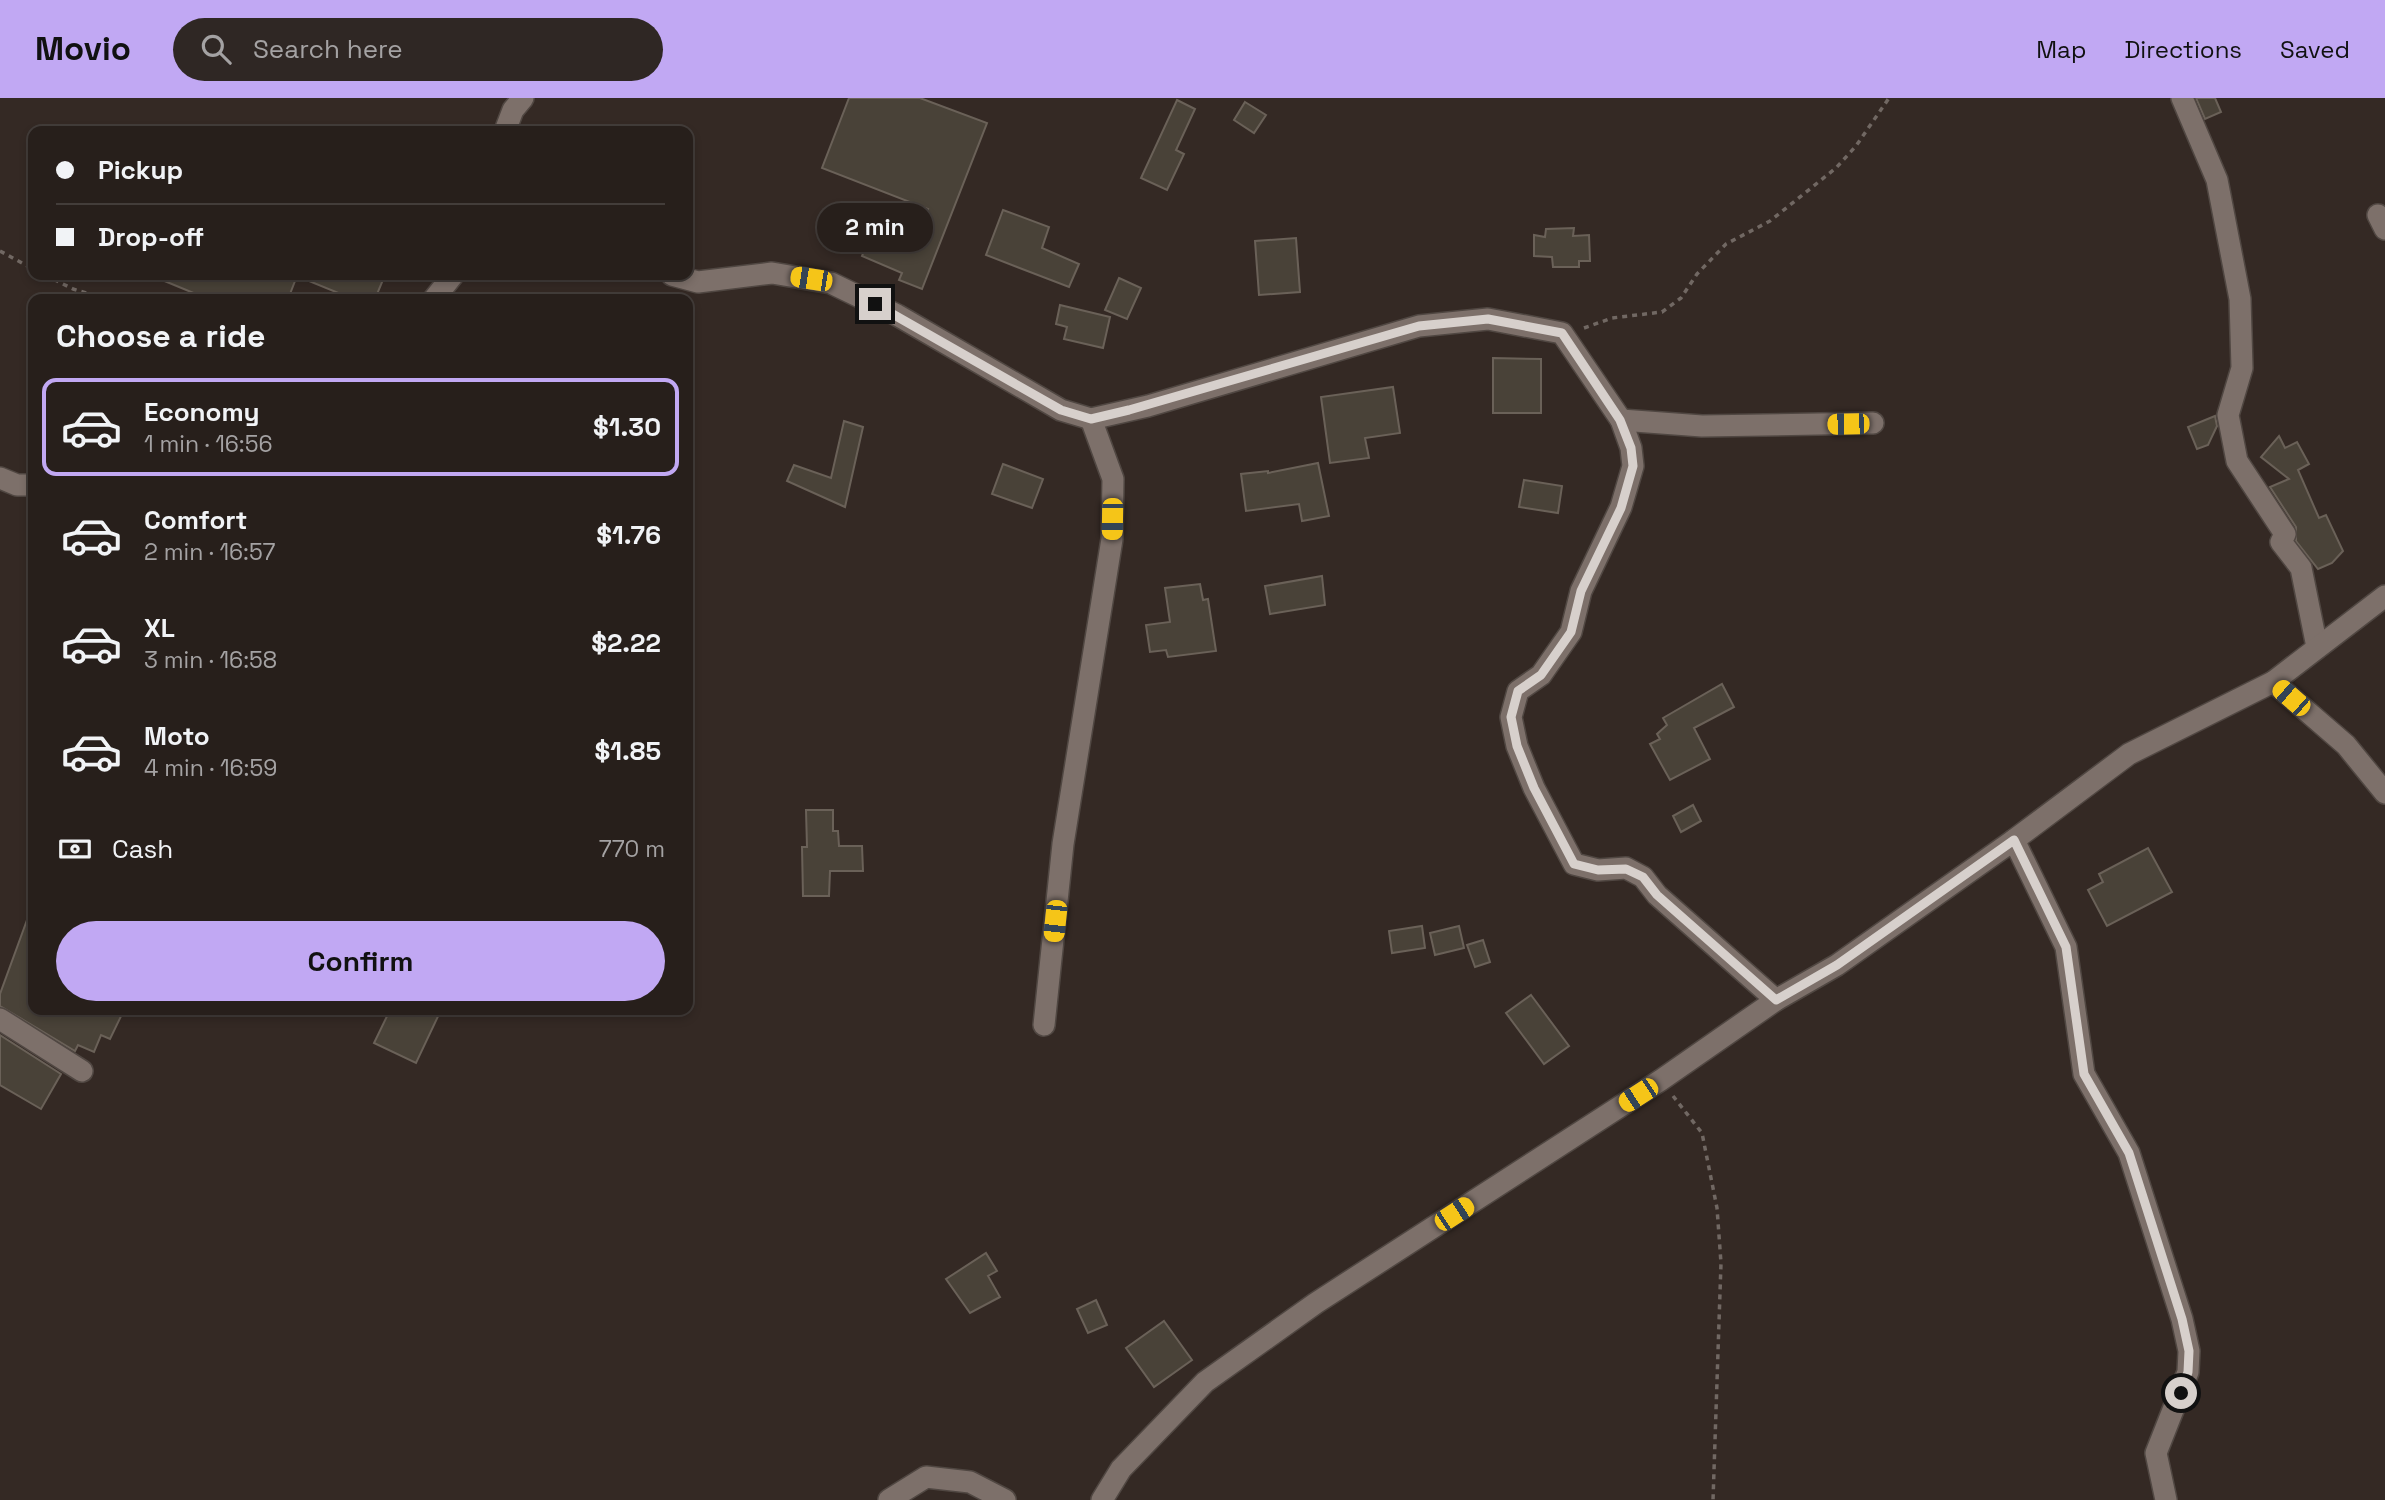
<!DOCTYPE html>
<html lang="en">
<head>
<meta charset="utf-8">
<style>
  :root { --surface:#271f1b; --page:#2f2724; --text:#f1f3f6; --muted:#a4a2a3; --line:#433d3a; --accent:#c1a8f3 }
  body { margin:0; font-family:"Space Grotesk",sans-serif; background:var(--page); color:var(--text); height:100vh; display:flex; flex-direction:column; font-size:26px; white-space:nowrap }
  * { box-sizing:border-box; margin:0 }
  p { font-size:23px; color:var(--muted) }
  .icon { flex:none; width:38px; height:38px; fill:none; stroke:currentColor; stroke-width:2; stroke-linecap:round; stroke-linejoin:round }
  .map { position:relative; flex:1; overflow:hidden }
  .side { position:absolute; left:28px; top:196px; width:665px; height:721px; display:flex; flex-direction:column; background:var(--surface); border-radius:14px; box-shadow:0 4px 10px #0003,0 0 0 2px var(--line) }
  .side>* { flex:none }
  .top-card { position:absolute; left:28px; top:28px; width:665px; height:154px; border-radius:14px; box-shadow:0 4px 10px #0003,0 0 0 2px var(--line); display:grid; align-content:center; height:154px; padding:0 28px; background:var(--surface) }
  .end { position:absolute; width:32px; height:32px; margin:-16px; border:9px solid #d7d0cc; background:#111; box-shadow:0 0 0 4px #111 }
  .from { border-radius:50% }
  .bubble { position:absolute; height:49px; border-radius:24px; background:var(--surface); box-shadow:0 4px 10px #0003,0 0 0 2px var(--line); font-size:23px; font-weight:800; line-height:49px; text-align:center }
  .car { position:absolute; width:21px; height:42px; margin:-21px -10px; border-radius:9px; box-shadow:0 0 5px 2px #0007; background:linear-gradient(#f5c518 24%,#345 0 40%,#f5c518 0 76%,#345 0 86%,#f5c518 0) }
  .top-card b { display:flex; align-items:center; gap:24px; height:66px; font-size:26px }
  .top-card b+b { border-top:2px solid var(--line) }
  .top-card i { width:18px; height:18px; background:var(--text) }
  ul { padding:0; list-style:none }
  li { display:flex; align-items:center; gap:21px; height:98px; margin:0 14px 10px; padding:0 14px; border:4px solid transparent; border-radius:14px }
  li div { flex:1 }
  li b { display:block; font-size:26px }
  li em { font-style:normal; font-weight:800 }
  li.selected { border-color:var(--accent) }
  li>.icon { width:63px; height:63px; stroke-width:1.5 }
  h2 { padding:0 28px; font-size:32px; line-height:84px }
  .pay { display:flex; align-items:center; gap:18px; height:77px; padding:0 28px; font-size:26px }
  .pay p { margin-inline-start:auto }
  .action { display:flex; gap:14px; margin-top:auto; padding:14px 28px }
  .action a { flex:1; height:80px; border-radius:42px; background:var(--accent); color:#111; font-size:28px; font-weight:800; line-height:80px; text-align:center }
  header { display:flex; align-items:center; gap:42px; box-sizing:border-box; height:98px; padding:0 35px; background:var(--accent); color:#111 }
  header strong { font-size:33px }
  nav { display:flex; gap:38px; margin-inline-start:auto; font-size:24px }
  .search { width:490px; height:63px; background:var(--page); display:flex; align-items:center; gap:18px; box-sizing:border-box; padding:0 24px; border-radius:38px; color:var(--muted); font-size:26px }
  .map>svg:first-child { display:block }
</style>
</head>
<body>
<header>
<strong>Movio</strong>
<div class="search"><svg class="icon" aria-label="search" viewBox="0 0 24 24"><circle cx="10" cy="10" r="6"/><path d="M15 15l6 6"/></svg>Search here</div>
<nav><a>Map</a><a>Directions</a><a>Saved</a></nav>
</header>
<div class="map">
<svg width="2385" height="1402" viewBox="0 0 2385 1402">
  <rect width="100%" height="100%" fill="#342924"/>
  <g fill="#494238" stroke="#6a6158" stroke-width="2">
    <polygon points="849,0 920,0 987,25 922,191 899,182 902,175 862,158 872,133 913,150 928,111 822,70"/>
    <polygon points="2196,0 2215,0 2221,14 2205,21"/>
    <polygon points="1177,2 1195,11 1176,52 1184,56 1167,92 1141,80"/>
    <polygon points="1245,4 1266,17 1254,35 1234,22"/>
    <polygon points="1003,112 1049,129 1042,150 1079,166 1069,189 986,157"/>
    <polygon points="1574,130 1573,138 1589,137 1590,163 1579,163 1579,169 1553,169 1552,159 1534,158 1534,137 1545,139 1546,131"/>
    <polygon points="1296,140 1300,194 1259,197 1255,143"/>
    <polygon points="150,177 385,177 375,201 353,201 297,178 288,201 208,201"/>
    <polygon points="1119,180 1141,190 1127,221 1105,212"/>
    <polygon points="1060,207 1110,219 1103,250 1064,241 1067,229 1056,226"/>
    <polygon points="1493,260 1541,261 1541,315 1493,315"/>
    <polygon points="1393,289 1400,335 1365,340 1369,360 1330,365 1321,299"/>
    <polygon points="2215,318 2217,328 2208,347 2197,351 2188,329"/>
    <polygon points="844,323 863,329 845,409 787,383 794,367 831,380"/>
    <polygon points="2279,338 2285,350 2297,344 2309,366 2298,372 2319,420 2326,417 2343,453 2332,465 2318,471 2296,443 2296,429 2270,389 2289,381 2261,359"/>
    <polygon points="1318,365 1329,418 1302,423 1299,406 1246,413 1241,376 1268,373 1268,375"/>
    <polygon points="1003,366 1043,381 1032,410 992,396"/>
    <polygon points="1524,382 1562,388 1558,415 1519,409"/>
    <polygon points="1322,478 1325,507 1270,516 1265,488"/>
    <polygon points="1200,486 1203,502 1208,501 1216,553 1168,559 1166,552 1150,554 1146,527 1170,524 1165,490"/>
    <polygon points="1722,586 1734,609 1694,630 1710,661 1670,682 1650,646 1660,641 1657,636 1667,627 1663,620"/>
    <polygon points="1693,707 1701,723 1681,734 1673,718"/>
    <polygon points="806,712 833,712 833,733 838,733 839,748 862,748 863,773 830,773 829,798 803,798 802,749 807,749"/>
    <polygon points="2148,750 2172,794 2107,828 2088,792 2103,784 2099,776"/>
    <polygon points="31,811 33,912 124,912 110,941 101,937 94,954 78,947 75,953 0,908 0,896"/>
    <polygon points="1422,828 1425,850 1392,855 1389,833"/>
    <polygon points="1459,828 1464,850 1435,857 1430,835"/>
    <polygon points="1483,842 1490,864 1475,869 1467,847"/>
    <polygon points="1531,897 1569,948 1544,966 1506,915"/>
    <polygon points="390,912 441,912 416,965 374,945"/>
    <polygon points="0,937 61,976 41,1011 0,987"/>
    <polygon points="986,1155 997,1173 988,1178 1000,1199 970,1215 946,1181"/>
    <polygon points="1096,1202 1107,1227 1088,1235 1077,1211"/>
    <polygon points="1164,1223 1192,1262 1154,1289 1126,1250"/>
  </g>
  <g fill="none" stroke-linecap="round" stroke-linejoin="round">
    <g stroke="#504742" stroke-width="24">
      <g id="minor">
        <polyline points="2182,0 2217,82 2240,201 2242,270 2228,317 2237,363 2285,436 2281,444 2301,470 2317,549"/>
        <polyline points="505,33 513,12 523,0"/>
        <polyline points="2378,117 2385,131"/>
        <polyline points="672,177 698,184 772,175 831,185 897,217 1061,312 1091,321 1148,308 1419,228 1488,221 1562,235 1621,322 1631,350 1633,368 1621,409 1581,493 1571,534 1541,577 1518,593 1511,619 1517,648 1534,690 1574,766 1598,772 1626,770 1643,779 1657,797 1776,902"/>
        <polyline points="434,201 453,177"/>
        <polyline points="1621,322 1702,328 1873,325"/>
        <polyline points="0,380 17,387 33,387"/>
        <polyline points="2273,584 2346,647 2385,695"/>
        <polyline points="2014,742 2066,849 2084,976 2129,1055 2182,1221 2189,1253 2188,1274 2156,1355 2166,1402"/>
        <polyline points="0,921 82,973"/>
        <polyline points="1044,927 1063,746 1112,441 1113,381 1091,321"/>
        <polyline points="889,1402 926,1379 970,1384 1005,1402"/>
        <polyline points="1102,1402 1121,1371 1205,1284 1316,1205 1661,982 1776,902 1837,867 2014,742 2129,656 2273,584 2385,498"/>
      </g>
    </g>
    <g stroke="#716863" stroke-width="3.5" stroke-dasharray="5 5" stroke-linecap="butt">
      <polyline points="0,153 33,171"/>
      <polyline points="45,177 73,191 106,201"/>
      <polyline points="1584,230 1612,220 1662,214 1681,200 1697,176 1726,146 1770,123 1836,70 1856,48 1889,0"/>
      <polyline points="1673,998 1702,1035 1717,1110 1721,1165 1713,1402"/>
    </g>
    <use href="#minor" stroke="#7d706a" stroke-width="21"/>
  </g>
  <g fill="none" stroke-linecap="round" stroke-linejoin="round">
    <polyline stroke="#d7d0cc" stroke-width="9" points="875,206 1061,312 1091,321 1129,312 1419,228 1488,221 1562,235 1620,322 1631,350 1633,368 1621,410 1581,493 1571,534 1541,577 1518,593 1511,619 1517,648 1534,690 1574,766 1598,772 1626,771 1643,779 1657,797 1776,902 1837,867 2014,742 2066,849 2084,976 2129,1055 2182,1221 2189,1253 2188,1274 2181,1295"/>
  </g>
</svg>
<i class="end from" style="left:2181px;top:1295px"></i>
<i class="end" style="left:875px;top:206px"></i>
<div class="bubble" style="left:817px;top:105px;width:116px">2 min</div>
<i class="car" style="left:811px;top:181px;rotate:279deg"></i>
<i class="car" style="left:1848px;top:326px;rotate:269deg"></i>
<i class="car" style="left:1112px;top:421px;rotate:181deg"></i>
<i class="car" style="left:2291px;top:600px;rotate:311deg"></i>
<i class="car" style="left:1055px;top:823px;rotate:186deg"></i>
<i class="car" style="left:1638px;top:997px;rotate:237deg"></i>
<i class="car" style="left:1454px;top:1116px;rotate:57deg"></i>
<div class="top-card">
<b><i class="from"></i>Pickup</b>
<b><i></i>Drop-off</b>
</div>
<section class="side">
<h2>Choose a ride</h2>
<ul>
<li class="selected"><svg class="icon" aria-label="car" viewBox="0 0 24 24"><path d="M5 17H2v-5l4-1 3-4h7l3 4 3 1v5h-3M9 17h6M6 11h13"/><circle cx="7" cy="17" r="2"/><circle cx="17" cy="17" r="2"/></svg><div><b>Economy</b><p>1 min · 16:56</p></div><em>$1.30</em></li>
<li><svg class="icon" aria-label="car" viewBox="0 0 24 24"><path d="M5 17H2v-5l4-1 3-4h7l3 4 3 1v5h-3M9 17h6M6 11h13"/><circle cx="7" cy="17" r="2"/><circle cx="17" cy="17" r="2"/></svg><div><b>Comfort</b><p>2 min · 16:57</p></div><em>$1.76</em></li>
<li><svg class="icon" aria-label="car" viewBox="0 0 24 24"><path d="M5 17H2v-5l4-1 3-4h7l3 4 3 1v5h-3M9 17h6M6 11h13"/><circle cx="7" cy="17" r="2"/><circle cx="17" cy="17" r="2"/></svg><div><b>XL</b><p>3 min · 16:58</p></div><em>$2.22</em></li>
<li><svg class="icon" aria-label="car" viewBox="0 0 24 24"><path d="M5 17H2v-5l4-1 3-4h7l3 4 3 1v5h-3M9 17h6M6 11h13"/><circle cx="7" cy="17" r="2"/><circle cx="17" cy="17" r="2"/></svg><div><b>Moto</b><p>4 min · 16:59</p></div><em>$1.85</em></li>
</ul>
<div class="pay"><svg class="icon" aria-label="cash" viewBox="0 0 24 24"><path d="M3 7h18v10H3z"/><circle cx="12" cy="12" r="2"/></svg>Cash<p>770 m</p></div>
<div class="action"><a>Confirm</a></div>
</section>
</div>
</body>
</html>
